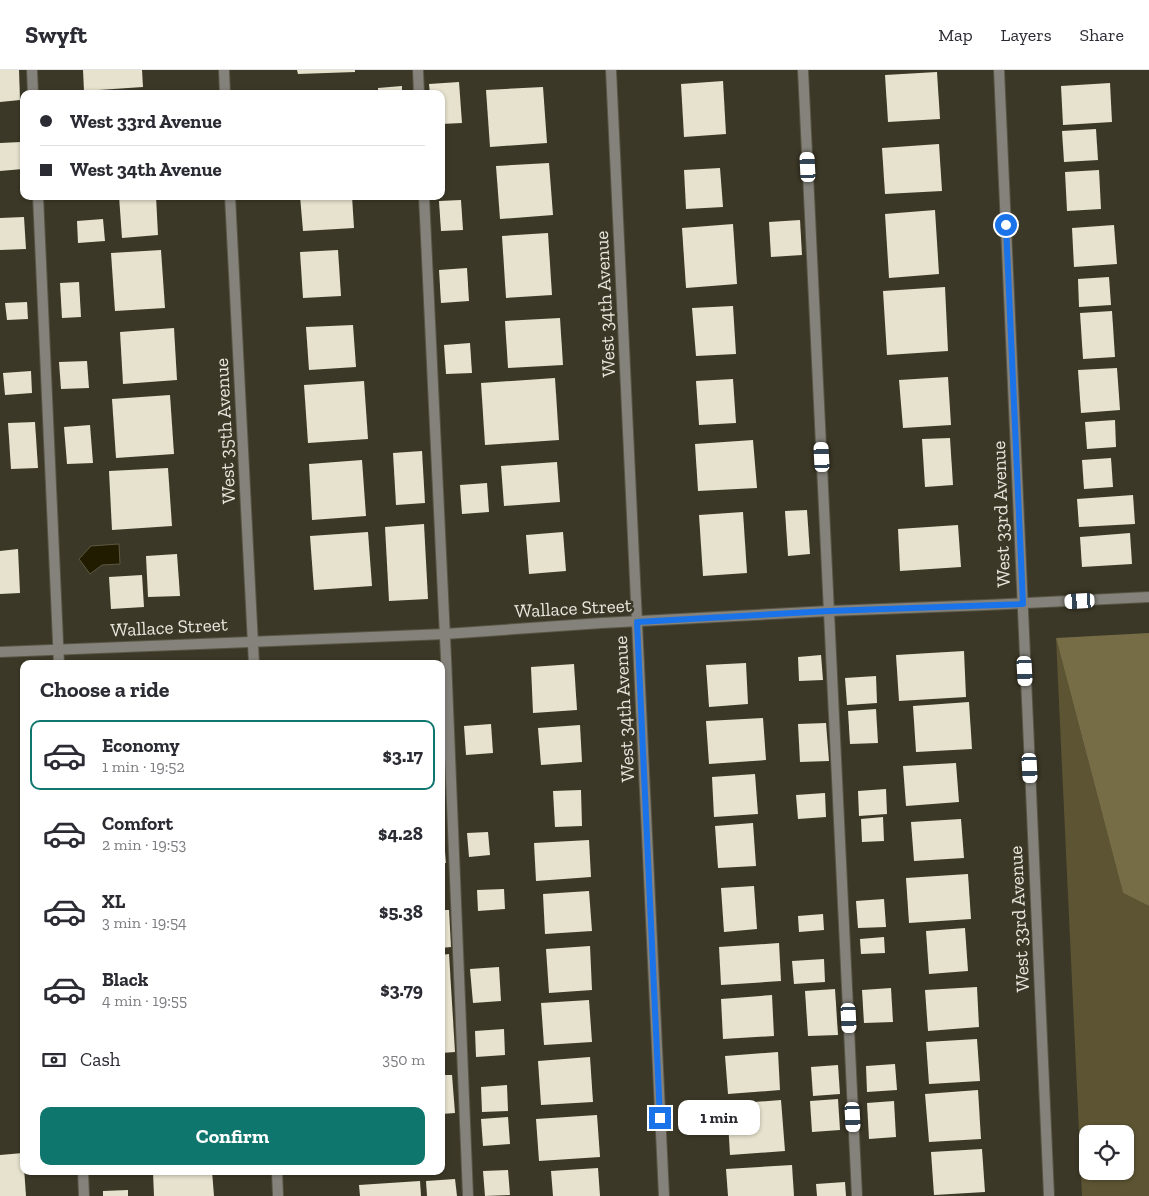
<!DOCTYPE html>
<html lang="en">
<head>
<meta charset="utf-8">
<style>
  :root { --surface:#fff; --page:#f2f2f3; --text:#2b2b33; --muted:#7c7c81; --line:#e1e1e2; --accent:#0f766e }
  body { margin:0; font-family:"Zilla Slab",serif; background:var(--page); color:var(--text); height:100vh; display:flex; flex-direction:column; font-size:19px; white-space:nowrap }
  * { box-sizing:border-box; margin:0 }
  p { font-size:16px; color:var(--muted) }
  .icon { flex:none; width:28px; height:28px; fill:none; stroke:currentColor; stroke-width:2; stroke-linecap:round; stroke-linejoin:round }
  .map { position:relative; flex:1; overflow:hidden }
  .side { position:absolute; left:20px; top:590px; width:425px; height:515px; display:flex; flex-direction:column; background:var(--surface); border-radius:10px; box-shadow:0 1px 4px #0004 }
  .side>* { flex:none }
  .guide { position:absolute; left:20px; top:20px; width:425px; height:110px; border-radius:10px; box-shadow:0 1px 4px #0004; display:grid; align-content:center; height:110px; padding:0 20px; background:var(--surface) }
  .tools { position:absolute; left:1079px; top:1055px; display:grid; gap:10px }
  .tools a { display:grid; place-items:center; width:55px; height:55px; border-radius:10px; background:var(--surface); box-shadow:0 1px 4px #0004; font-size:25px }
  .end { position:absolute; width:22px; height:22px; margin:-11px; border:6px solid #1a73e8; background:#fff; box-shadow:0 0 0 2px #fff }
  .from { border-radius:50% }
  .bubble { position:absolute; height:35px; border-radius:10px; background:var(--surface); box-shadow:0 1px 4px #0004; font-size:16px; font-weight:800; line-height:35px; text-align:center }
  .car { position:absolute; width:15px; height:30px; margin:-15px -8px; border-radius:6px; box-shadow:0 0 4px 1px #0007; background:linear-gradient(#fff 24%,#345 0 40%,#fff 0 76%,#345 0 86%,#fff 0) }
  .guide b { display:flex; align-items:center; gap:18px; height:48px; font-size:19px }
  .guide b+b { border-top:1px solid var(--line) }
  .guide i { width:12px; height:12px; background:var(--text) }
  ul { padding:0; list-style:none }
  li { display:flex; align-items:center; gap:15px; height:70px; margin:0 10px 8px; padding:0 10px; border:2px solid transparent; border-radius:10px }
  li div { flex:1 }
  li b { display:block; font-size:19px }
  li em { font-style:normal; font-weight:800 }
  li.active { border-color:var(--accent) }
  li>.icon { width:45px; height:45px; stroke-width:1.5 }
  h2 { padding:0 20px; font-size:22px; line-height:60px }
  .pay { display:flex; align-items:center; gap:12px; height:55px; padding:0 20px; font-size:19px }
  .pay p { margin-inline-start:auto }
  .button { display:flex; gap:10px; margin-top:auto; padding:10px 20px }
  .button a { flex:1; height:58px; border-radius:10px; background:var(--accent); color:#fff; font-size:20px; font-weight:800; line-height:58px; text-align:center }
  header { display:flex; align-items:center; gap:30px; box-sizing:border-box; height:70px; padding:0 25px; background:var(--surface); border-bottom:1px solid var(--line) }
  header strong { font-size:24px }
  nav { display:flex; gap:28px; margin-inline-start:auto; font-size:18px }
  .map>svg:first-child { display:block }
</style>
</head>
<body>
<header>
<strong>Swyft</strong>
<nav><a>Map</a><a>Layers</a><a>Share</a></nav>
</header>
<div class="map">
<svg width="1149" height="1126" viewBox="0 0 1149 1126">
  <rect width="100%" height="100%" fill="#3c3827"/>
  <path fill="#5c5432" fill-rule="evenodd" d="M1056,568l67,255 26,13v290h-67zM1088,1064h37v37h-37z"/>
  <polygon fill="#766d47" points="1149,563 1149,836 1123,823 1056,568"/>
  <polygon fill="#211b00" stroke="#5d5842" points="119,474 120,494 102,495 90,504 79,489 91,476"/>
  <g fill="#e6e2cd">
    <polygon points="0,0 19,0 20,30 0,32"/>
    <polygon points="83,0 142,0 143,17 84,21"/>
    <polygon points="297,0 355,0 355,2 298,4"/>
    <polygon points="937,2 940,49 888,52 885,5"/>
    <polygon points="723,11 726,64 684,67 681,14"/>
    <polygon points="459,12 462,53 441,54 441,24 430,24 429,14"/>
    <polygon points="1110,13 1112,52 1063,55 1061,16"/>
    <polygon points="402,16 402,24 378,24 378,18"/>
    <polygon points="543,17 547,73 490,77 486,20"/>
    <polygon points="1096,59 1098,90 1064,92 1062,61"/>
    <polygon points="21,72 23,99 0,101 0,73"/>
    <polygon points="939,74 942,121 885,124 882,78"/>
    <polygon points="549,93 553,145 500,149 496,96"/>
    <polygon points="720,98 723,137 686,139 684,100"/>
    <polygon points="1099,100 1101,139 1067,141 1065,102"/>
    <polygon points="119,126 156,126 158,165 122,168"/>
    <polygon points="300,126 352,126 354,158 303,161"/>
    <polygon points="461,130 463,160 441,161 439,131"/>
    <polygon points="935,140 939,204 889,208 885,144"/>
    <polygon points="24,147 26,179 0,180 0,148"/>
    <polygon points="103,149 105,171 78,173 77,151"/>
    <polygon points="800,150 802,185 771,187 769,152"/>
    <polygon points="733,154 737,214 686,218 682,158"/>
    <polygon points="1114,155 1117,194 1074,197 1072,158"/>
    <polygon points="548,163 552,225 506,228 502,166"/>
    <polygon points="161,180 165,238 115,241 111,183"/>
    <polygon points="338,180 341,226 303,228 300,182"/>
    <polygon points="467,198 469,231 441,233 439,200"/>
    <polygon points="1109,207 1111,235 1079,237 1078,209"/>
    <polygon points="79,212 81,247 62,248 60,213"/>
    <polygon points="945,217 948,281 887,285 883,221"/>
    <polygon points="27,232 28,249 7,250 5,233"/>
    <polygon points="733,236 736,284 696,286 692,238"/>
    <polygon points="1112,241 1115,287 1083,289 1080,243"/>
    <polygon points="560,248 563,295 508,298 505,251"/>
    <polygon points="353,255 356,297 309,300 306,257"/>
    <polygon points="174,258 177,310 123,314 120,262"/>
    <polygon points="470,273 472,303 446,304 444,275"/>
    <polygon points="87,291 89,318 61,319 59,292"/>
    <polygon points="1117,298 1120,340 1081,343 1078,300"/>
    <polygon points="31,301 32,323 5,325 3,303"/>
    <polygon points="948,307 951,355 903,358 899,310"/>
    <polygon points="555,308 559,370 485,375 481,313"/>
    <polygon points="733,309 736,353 699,355 696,311"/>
    <polygon points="364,311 368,369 308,373 304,315"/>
    <polygon points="170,325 174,384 116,388 112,329"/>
    <polygon points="1115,350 1116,377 1087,379 1085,352"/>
    <polygon points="35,352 38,398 11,399 8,353"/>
    <polygon points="90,355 93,393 67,394 64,357"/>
    <polygon points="950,368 953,415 925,417 922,369"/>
    <polygon points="753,370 757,418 698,421 695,374"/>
    <polygon points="422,381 425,433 396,435 393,383"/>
    <polygon points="1111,388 1113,417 1084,419 1082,390"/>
    <polygon points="362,390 366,446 312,450 309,394"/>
    <polygon points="557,392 560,432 504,436 501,396"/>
    <polygon points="168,398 172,456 112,460 109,401"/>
    <polygon points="487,413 489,442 462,444 460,415"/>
    <polygon points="1133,425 1135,454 1079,457 1077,429"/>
    <polygon points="807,440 810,484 788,486 785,441"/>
    <polygon points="743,442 747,503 703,506 699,445"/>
    <polygon points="424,454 428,529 389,531 385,457"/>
    <polygon points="958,455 961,497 900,501 898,459"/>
    <polygon points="368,462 372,516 314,520 310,466"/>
    <polygon points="563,462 566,501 529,504 526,465"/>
    <polygon points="1130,463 1132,494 1082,497 1080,467"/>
    <polygon points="18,479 20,523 0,524 0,481"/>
    <polygon points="177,484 180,526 148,527 146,486"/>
    <polygon points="142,505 144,537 111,539 109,507"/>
    <polygon points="964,581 966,627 899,631 896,585"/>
    <polygon points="821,585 823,610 799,611 798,587"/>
    <polygon points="746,593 748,634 709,637 706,595"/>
    <polygon points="574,594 577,640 533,643 531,597"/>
    <polygon points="876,606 877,633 847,635 845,608"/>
    <polygon points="969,632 972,679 916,682 913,636"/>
    <polygon points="876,639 878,673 850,674 848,641"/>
    <polygon points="763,648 766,690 709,694 706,651"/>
    <polygon points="826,653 829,691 800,692 798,654"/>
    <polygon points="491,654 493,683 466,685 464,656"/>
    <polygon points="580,655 582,692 541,695 538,658"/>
    <polygon points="956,693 959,732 906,736 903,696"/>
    <polygon points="755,704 758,744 714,747 712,707"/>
    <polygon points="886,719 887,744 859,746 858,721"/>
    <polygon points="581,720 582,756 555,757 553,721"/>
    <polygon points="825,723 826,747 798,749 796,725"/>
    <polygon points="883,747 884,771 862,772 861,749"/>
    <polygon points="961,749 964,788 914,791 911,752"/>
    <polygon points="753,753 756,796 718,798 715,756"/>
    <polygon points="488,762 490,785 469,787 467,763"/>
    <polygon points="441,770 444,770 446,793 441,793"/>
    <polygon points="589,770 591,807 536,811 534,773"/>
    <polygon points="968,804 971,849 909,853 906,808"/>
    <polygon points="754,816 757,859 724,862 721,818"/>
    <polygon points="504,819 505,839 478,841 477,820"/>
    <polygon points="589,821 592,861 545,864 543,824"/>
    <polygon points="884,829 886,857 858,858 856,831"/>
    <polygon points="441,840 449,840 451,877 441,878"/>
    <polygon points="823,844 824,860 799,862 798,846"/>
    <polygon points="965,858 968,901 929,904 926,861"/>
    <polygon points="884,867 885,883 861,884 860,869"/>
    <polygon points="779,873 781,911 721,915 719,877"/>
    <polygon points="590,876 592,920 549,923 546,879"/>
    <polygon points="449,884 455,982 441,983 441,885"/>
    <polygon points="824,889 825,912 794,914 792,891"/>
    <polygon points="499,897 501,931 473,933 470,899"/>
    <polygon points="977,917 979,957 928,961 925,920"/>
    <polygon points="891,918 893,952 864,953 862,920"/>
    <polygon points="835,919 838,965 808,966 805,921"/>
    <polygon points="772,925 774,966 723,969 721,929"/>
    <polygon points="589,930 592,972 544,975 541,933"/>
    <polygon points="504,959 505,985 476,987 475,961"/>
    <polygon points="977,969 980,1011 929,1014 926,972"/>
    <polygon points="778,982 780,1020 728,1024 725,986"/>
    <polygon points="590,987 593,1032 541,1035 538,991"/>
    <polygon points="895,994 897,1020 867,1022 866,996"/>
    <polygon points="838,995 840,1024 813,1026 811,997"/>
    <polygon points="441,1005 452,1005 455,1043 441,1044"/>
    <polygon points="507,1015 508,1041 482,1042 481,1017"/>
    <polygon points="978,1020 981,1069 929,1072 925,1024"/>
    <polygon points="838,1029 840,1060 812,1062 810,1031"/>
    <polygon points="781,1030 785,1081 730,1085 727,1034"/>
    <polygon points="894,1031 896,1067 869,1069 867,1033"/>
    <polygon points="597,1045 600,1087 539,1091 536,1049"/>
    <polygon points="508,1047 510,1074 483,1076 481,1049"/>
    <polygon points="982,1079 985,1122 934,1125 931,1082"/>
    <polygon points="23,1083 26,1126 0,1126 0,1085"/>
    <polygon points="792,1095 794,1126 728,1126 726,1099"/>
    <polygon points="598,1098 600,1126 553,1126 551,1101"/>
    <polygon points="508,1100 510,1125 485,1126 483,1101"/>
    <polygon points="212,1101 214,1126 154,1126 153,1102"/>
    <polygon points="455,1109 457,1126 427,1126 426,1111"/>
    <polygon points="420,1111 421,1126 360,1126 359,1115"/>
    <polygon points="845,1112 846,1126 817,1126 816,1114"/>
    <polygon points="128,1120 128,1126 103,1126 103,1121"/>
  </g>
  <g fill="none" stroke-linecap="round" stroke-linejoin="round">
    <g stroke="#585444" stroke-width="12">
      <g id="service">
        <polyline points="32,0 33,24"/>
        <polyline points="418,0 419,24"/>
        <polyline points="803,0 857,1126"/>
        <polyline points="38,126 59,594"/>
        <polyline points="424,126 446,588 468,1126"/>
        <polyline points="83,1101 84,1126"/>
      </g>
    </g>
    <g stroke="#585444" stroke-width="12">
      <g id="minor">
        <polyline points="224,0 225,24"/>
        <polyline points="611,0 664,1126"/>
        <polyline points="999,0 1049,1126"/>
        <polyline points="230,126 254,594"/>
        <polyline points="0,582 445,564 602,553 829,541 986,535 1149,527"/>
        <polyline points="277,1101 278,1126"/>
      </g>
    </g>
    <use href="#service" stroke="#84827a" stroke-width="10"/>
    <use href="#minor" stroke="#84827a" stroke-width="10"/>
  </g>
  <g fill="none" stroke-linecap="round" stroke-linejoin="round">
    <polyline stroke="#1a73e8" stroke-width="6" points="660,1048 637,552 829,541 1023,534 1006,155"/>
  </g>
  <g text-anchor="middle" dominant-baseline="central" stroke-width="5" stroke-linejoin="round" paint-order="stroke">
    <g font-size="19" fill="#e9e7dd" stroke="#3c3827">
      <text transform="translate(605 234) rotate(-93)">West 34th Avenue</text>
      <text transform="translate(225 361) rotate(-93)">West 35th Avenue</text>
      <text transform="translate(1001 444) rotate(-92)">West 33rd Avenue</text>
      <text transform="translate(573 538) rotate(-3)">Wallace Street</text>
      <text transform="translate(169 557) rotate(-3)">Wallace Street</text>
      <text transform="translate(624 639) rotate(-93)">West 34th Avenue</text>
      <text transform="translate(1019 849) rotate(-93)">West 33rd Avenue</text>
    </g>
  </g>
</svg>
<div class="tools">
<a><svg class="icon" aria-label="locate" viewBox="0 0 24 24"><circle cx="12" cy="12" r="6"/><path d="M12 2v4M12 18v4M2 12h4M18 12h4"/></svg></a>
</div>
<i class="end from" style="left:1006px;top:155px"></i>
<i class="end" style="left:660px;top:1048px"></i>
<div class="bubble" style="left:678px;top:1030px;width:82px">1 min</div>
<i class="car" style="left:808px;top:97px;rotate:357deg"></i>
<i class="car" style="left:822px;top:387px;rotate:357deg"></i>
<i class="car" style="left:1080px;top:531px;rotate:267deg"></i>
<i class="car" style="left:1025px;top:601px;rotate:177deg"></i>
<i class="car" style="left:1030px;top:698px;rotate:177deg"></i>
<i class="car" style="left:849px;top:948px;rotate:177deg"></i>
<i class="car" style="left:853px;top:1047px;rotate:177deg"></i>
<div class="guide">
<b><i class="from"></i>West 33rd Avenue</b>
<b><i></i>West 34th Avenue</b>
</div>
<section class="side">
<h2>Choose a ride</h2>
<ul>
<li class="active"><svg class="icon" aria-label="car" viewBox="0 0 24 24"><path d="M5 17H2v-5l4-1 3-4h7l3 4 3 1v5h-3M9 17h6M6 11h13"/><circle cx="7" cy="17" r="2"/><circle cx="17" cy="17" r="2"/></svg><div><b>Economy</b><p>1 min · 19:52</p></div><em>$3.17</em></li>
<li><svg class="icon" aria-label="car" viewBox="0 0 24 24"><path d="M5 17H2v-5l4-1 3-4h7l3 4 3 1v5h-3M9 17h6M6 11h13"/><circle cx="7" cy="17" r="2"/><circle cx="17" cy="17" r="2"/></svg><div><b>Comfort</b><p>2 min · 19:53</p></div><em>$4.28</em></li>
<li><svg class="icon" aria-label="car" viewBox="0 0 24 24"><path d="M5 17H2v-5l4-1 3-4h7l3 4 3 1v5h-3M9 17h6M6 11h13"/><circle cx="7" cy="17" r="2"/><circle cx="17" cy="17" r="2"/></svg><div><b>XL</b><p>3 min · 19:54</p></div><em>$5.38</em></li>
<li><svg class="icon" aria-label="car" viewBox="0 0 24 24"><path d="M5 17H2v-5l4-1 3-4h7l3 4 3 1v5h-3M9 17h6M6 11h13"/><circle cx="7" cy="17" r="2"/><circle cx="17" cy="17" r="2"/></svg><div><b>Black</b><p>4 min · 19:55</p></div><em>$3.79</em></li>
</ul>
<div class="pay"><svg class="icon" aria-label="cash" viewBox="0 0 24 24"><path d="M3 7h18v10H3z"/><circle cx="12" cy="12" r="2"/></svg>Cash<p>350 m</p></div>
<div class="button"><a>Confirm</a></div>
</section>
</div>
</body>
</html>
